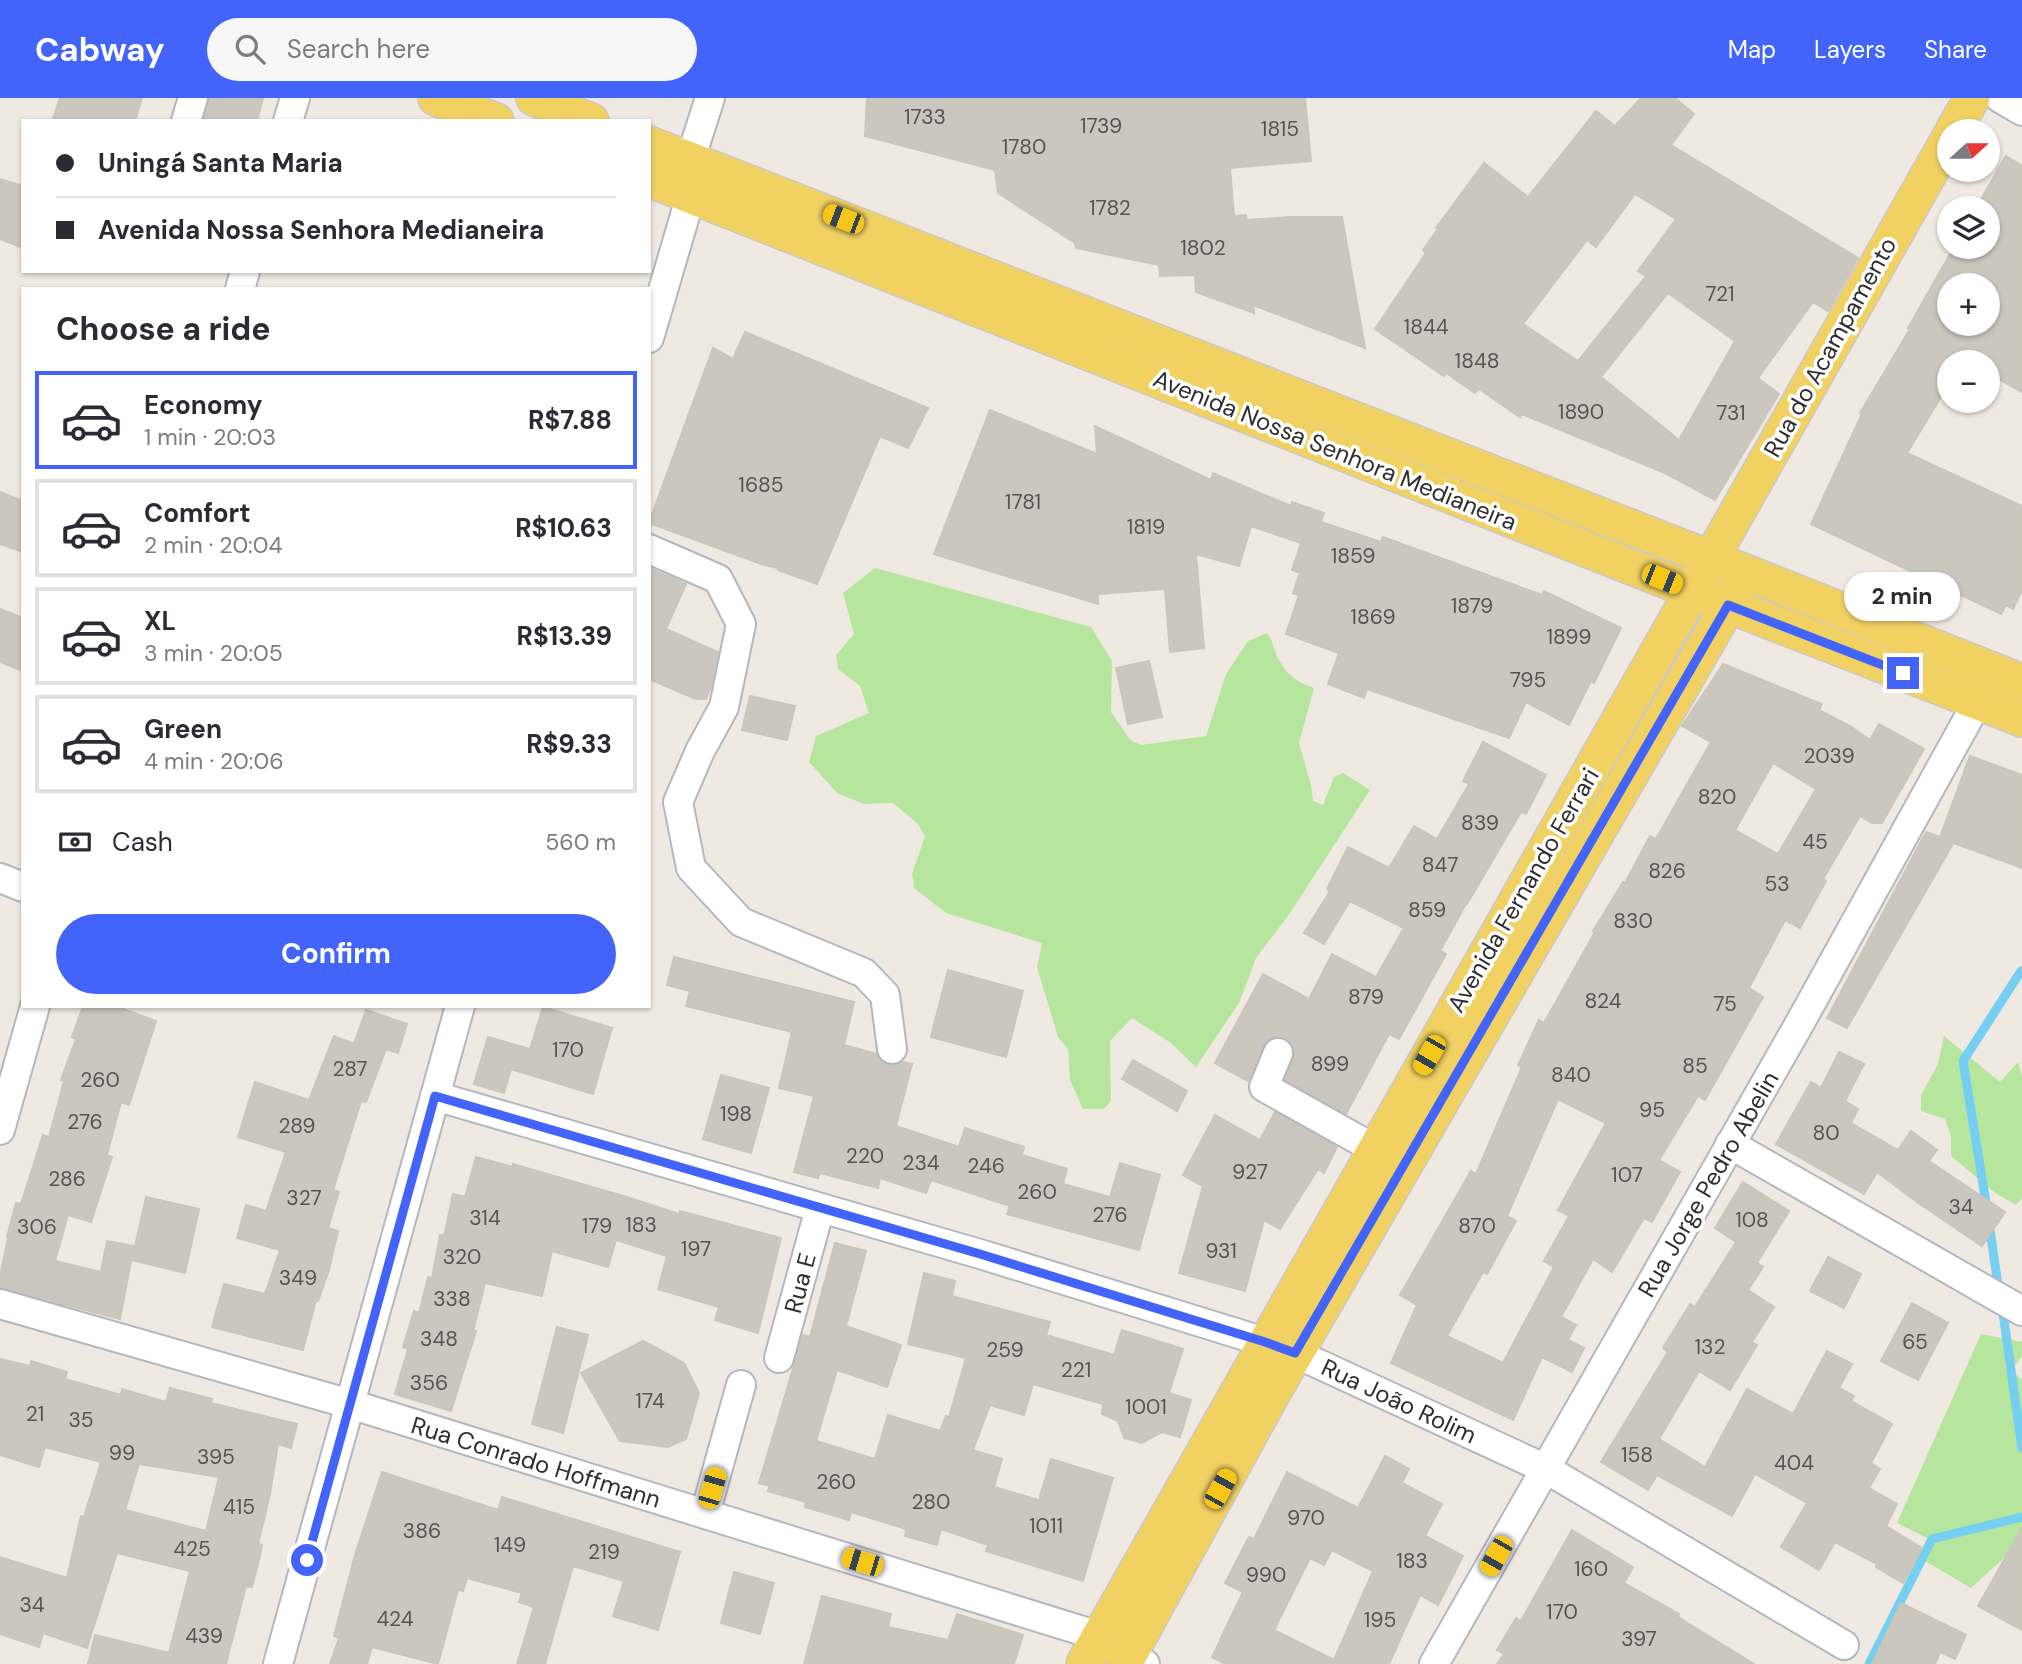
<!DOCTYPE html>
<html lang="en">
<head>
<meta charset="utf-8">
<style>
  :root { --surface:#fff; --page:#f7f7f7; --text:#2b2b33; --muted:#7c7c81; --line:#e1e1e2; --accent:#4264fb }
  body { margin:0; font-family:"DM Sans",sans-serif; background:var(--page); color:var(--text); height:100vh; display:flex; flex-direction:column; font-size:26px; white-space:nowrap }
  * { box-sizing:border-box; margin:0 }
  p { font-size:23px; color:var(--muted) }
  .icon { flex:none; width:38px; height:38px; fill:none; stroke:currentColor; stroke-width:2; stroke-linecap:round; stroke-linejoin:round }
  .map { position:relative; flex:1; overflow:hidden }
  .sheet { position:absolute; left:21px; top:189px; width:630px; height:721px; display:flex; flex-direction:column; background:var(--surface); border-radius:0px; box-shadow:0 2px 5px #0004 }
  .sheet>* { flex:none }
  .top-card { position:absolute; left:21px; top:21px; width:630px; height:154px; border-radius:0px; box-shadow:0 2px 5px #0004; display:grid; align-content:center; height:154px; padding:0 35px; background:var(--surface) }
  .needle { width:46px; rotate:69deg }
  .buttons { position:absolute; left:1937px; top:21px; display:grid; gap:14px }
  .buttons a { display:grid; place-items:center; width:63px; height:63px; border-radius:50%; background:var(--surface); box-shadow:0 2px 5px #0004; font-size:35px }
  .end { position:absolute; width:32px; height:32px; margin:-16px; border:9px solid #4264fb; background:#fff; box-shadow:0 0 0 4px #fff }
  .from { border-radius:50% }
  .bubble { position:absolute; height:49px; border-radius:24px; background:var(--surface); box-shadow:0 2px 5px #0004; font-size:23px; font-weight:700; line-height:49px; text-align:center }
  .car { position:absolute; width:21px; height:42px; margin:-21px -10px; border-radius:9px; box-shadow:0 0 5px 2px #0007; background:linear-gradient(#f5c518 24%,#345 0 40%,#f5c518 0 76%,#345 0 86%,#f5c518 0) }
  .top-card b { display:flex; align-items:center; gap:24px; height:66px; font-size:26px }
  .top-card b+b { border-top:2px solid var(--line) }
  .top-card i { width:18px; height:18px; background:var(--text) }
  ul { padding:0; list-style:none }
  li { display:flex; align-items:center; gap:21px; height:98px; margin:0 14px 10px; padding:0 21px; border:4px solid var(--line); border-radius:0px }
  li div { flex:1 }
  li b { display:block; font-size:26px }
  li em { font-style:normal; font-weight:700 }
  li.current { border-color:var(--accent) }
  li>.icon { width:63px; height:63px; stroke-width:1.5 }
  h2 { padding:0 35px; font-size:32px; line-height:84px }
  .pay { display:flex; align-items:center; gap:18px; height:77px; padding:0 35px; font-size:26px }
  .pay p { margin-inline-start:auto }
  .primary-button { display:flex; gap:14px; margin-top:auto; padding:14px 35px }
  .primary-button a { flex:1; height:80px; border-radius:42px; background:var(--accent); color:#fff; font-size:28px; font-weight:700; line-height:80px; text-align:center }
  header { display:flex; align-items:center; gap:42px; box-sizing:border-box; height:98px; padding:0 35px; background:var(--accent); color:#fff }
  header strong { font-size:33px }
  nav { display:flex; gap:38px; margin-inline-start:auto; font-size:24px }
  .search { width:490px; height:63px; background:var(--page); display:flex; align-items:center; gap:18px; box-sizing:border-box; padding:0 24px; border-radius:38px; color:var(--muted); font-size:26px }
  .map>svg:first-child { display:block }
</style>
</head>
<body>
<header>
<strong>Cabway</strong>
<div class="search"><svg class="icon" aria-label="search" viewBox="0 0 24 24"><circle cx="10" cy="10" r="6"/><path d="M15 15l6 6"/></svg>Search here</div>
<nav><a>Map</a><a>Layers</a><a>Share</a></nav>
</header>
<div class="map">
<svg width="2022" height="1566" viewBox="0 0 2022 1566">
  <rect width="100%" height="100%" fill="#efe9e1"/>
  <g fill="#b6e59e">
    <path d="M875,470l216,59 21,34 -1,51 20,29 10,4 65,-9 20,-62 22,-33 19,-8c6,7 6,14 9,21 10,21 19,27 38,34l-15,55 12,42 2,16 10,4 11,-28 9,-4 27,17 -80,123 -34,45 -17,45 -43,64 -25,-24 -39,-25 -22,23 1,60 -7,8h-21l-13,-29 -2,-31 -10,-12 -21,-70 5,-24 -96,-30 -32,-25 -2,-14 13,-38 -7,-12 -25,-21 -29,1 -27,-11 -28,-31 7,-26 53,-23 -9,-27 -22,-17 -2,-14 18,-21 -11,-41z"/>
    <polygon points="1944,938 2000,984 2018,964 2022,979 2022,1100 2016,1107 1994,1094 1951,1058 1951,1038 1945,1021 1921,1013 1921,997 1938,966"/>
    <polygon points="1981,1236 2022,1244 2022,1258 2012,1272 2022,1282 2022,1449 2018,1447 1971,1490 1925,1463 1933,1443 1897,1425"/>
  </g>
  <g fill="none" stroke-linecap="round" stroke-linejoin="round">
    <g stroke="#75cff0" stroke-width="9">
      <polyline points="1987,1111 1963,963 2021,873"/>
      <polyline points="1989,1125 1999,1194"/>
      <polyline points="2002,1208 2022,1350"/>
      <polyline points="1869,1566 1932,1441 2022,1419"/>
    </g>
  </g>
  <g fill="#cbc7bf" stroke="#cbc5ba" stroke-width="2" fill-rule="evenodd">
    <polygon points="60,0 142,0 135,23 52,23"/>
    <polygon points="209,0 263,0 257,23 203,23"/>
    <polygon points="867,0 1305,0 1311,63 1230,70 1234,118 1246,117 1247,122 1292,119 1342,119 1365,250 1253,207 1254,215 1196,194 1195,177 1160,178 1159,167 1076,150 1075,145 998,95 995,72 865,38"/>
    <path d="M1641,0h34l19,16 -23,31 187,113 -30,53 -15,-9 -55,76 21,16 -64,106 -50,-27 -143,-59 -2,3 -41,-28 -4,4 -29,-20 -2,3 -69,-47 51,-76 -3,-3 15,-21 -2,-1 48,-65 44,34 68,-86 19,15zM1635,96l41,25 -38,52 8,5 -68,85 -55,-37 64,-84 9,7zM1668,195l67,48 -56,99 -78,-63z"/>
    <path d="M2006,58l16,10v226l-34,-19v-11h-19l-6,-3 -2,3h-11v20l-43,71 115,53v84l-9,19 -7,-4 -5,9 -190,-90 51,-110 -2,-1 50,-84 -2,-1 46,-81h34v-39h-12zM1950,187h38v39h-38z"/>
    <polygon points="0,81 23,88 23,150 0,141"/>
    <polygon points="745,234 928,310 908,350 880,338 817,486 778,472 778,470 764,467 649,425 713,250 733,261"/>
    <polygon points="990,312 1097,356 1095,328 1211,382 1213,375 1291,408 1292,404 1324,415 1321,424 1381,444 1383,439 1542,497 1544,493 1621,530 1594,585 1591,583 1569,627 1526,604 1509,640 1367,591 1364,600 1328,586 1339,555 1286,536 1299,497 1293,495 1300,475 1292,472 1301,445 1251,428 1239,468 1196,456 1204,550 1170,554 1165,491 1098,496 1098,506 934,456"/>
    <polygon points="0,394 23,403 23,454 0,446"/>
    <polygon points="649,470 686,486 666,531 718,554 711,588 706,601 696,601 649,581"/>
    <polygon points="0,511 23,520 23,573 0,564"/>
    <polygon points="1149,563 1162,619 1128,626 1116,570"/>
    <path d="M1723,566l99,40 -3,6 31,16 20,14 9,-16 45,25 -42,74h-10l-12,-7 -37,63 3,2 -26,47 -15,-8 -36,68 14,9 -58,103 -7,-4 -39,64 21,12 -28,50 -8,-4 -32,54 -19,-13 -32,58 15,8 -8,15 16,8 -12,24 -30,-15 -29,63 -122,-57 26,-58 -17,-10 71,-124 5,3 46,-107 -4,-2 21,-45 5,3 51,-91 -2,-1 30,-49 2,1 25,-47 6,3 55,-97 -29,-16zM1773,665l43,26 -38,65 -43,-24zM1558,1001l48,24 -48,87 11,6 -25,45 10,6 -51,96 -56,-27 36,-64 4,2 29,-53 -9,-5z"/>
    <polygon points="750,598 795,608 787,642 742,632"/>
    <polygon points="1483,644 1546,677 1526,716 1521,714 1467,806 1466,806 1440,853 1446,856 1399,941 1389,936 1346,1016 1285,982 1293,961 1294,953 1292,945 1284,939 1275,939 1267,942 1263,949 1248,983 1215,965 1263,876 1309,901 1332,856 1376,879 1404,830 1350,803 1324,846 1304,835 1330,793 1327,791 1348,749 1389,770 1414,728 1437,741 1469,686 1463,683"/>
    <polygon points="1970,658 2022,677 2022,770 1951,744 1954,744 1847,930 1827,920 1926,734 1940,739"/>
    <polygon points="674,859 854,904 844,947 877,956 879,962 886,967 895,967 903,964 912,966 896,1028 959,1049 965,1030 1024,1049 1022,1057 1067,1071 1063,1086 1110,1099 1120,1065 1160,1077 1139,1152 1007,1116 1010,1108 931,1082 926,1095 880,1080 878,1090 820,1075 818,1080 794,1074 814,998 779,990 792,934 686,908 690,893 667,887"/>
    <polygon points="948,872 1023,893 1006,959 931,939"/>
    <polygon points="83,908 115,908 156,923 129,1007 121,1004 107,1057 112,1059 91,1124 68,1117 55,1163 101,1174 107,1143 134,1148 120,1221 0,1190 0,1179 8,1140 7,1139 16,1105 21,1106 43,1037 49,1039 64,983 61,982 76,941 72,939"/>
    <polygon points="543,909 612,930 593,996 511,971 504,995 474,986 488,939 530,951"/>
    <polygon points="366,912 407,926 398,955 386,951 366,1004 361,1003 333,1092 339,1094 328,1130 338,1133 329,1172 318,1203 316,1202 303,1252 212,1229 224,1186 265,1196 280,1152 237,1140 246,1107 266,1113 286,1054 238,1039 255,984 309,1002 334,938 354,946"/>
    <polygon points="1839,954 1864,966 1845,1003 1858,1011 1851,1025 1898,1052 1911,1033 1937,1052 1929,1063 2005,1114 1982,1148 1917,1104 1877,1074 1864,1096 1776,1046 1811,984 1821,990"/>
    <polygon points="1133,962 1187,993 1177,1013 1122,981"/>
    <polygon points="721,977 769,990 751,1055 703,1041"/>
    <polygon points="1275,1014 1337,1049 1324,1075 1318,1071 1280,1131 1264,1122 1245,1193 1179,1175 1203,1088 1183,1077 1215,1017 1260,1042"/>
    <polygon points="476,1059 513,1069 513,1066 627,1099 679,1116 680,1113 781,1140 758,1235 715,1222 719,1209 658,1191 667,1158 616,1142 608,1169 552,1153 542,1198 485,1185 473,1233 476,1233 451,1313 395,1296 408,1251 403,1249 414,1213 419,1215 428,1179 432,1180 440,1137 444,1138 453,1096 465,1099"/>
    <polygon points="1743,1084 1789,1113 1757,1165 1763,1169 1748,1192 1774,1209 1752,1244 1757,1247 1730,1292 1699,1273 1659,1341 1705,1369 1747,1291 1793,1316 1827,1253 1852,1266 1839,1290 1854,1298 1851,1303 1892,1326 1871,1365 1880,1371 1869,1390 1897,1406 1886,1428 1922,1450 1903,1485 1876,1469 1877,1466 1835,1444 1819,1472 1781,1449 1807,1405 1755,1376 1732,1418 1657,1377 1648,1392 1601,1364 1668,1254 1663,1250 1690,1206 1695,1209 1736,1144 1715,1130"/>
    <polygon points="146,1099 199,1111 185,1175 132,1162"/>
    <polygon points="835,1145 866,1153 846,1228 901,1247 887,1289 837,1272 816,1343 875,1361 888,1317 940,1333 946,1318 949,1319 966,1260 908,1246 924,1175 955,1183 952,1198 1050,1224 1046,1237 1114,1257 1122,1232 1183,1251 1169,1295 1191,1302 1180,1339 1162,1334 1142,1345 1124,1340 1118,1323 1102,1316 1103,1306 1033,1286 1024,1317 990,1307 973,1352 1002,1361 994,1389 1039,1402 1051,1361 1113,1380 1083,1483 986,1453 988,1447 941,1431 937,1447 905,1438 906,1431 851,1414 849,1422 805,1409 806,1404 768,1393 770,1388 759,1385 803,1237 810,1239"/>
    <polygon points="1828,1159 1861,1176 1844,1210 1810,1193"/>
    <polygon points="1912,1205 1948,1225 1918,1282 1881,1263"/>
    <polygon points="557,1229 588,1237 563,1335 532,1326"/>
    <polygon points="643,1243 684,1265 699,1295 686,1341 668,1349 620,1343 581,1275"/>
    <path d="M0,1261l30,7 1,-5 36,11 -2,7 56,16 1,-6 44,13 4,-14 42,11 -1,4 86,21 -6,24 -13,-4 -8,50 -12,50 4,1 -2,11 -8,31 -6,-1 -20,78h-138l7,-29 74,18 21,-82 -73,-18 -30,95 -44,-15 -4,14 -39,-13v-77l67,21 14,-62 3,1 17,-55 -56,-15 -6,20 -39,-12zM139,1366l80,13 -13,54 -81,-21z"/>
    <path d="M1385,1358l24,13 -7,14 40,21 -17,32 38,20 -25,49 -18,-10 -31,69h-164l-13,-7 31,-65 -18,-9 24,-46 5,2 33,-67 71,36zM1332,1452l41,21 -39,89 -60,-30 36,-72 14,7z"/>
    <polygon points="382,1374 498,1412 502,1399 680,1454 658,1532 613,1518 624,1483 573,1468 545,1566 517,1566 534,1509 519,1504 522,1495 467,1480 463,1493 458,1492 438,1566 372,1549 367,1566 330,1566 339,1540 334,1538 355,1457"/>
    <polygon points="2022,1430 2022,1532 1978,1508"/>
    <polygon points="1572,1432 1633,1469 1624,1485 1679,1516 1678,1519 1754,1566 1497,1566 1504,1556 1497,1552 1516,1520 1521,1523"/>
    <polygon points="734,1474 774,1485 760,1536 721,1525"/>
    <polygon points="822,1498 891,1516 888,1529 948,1542 957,1516 1023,1537 1014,1566 804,1566"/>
    <polygon points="1901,1505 1966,1537 1955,1561 1940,1554 1935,1566 1872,1566"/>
  </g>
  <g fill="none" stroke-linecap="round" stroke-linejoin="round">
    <g stroke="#b4b7c1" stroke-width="32">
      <g id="minor">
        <polyline points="2000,0 2022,13"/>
        <polyline points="186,23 193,0"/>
        <polyline points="288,23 295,0"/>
        <polyline points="690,62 710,0"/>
        <polyline points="240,191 245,173"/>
        <polyline points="649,240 691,97"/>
        <polyline points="649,451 718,481 741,526 724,609 700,653 678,704 691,770 741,824 864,875 885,897 892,951"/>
        <polyline points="0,780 23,789"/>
        <polyline points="1278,955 1264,989 1375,1051"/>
        <polyline points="435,998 980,1156 1265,1244 1295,1255 1546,1371 1844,1547"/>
        <polyline points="0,1032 35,908"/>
        <polyline points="1730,1046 2022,1213"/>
        <polyline points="0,1206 350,1306 1099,1538 1145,1566"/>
        <polyline points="779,1260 820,1110"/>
        <polyline points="705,1416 741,1287"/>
        <polyline points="278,1566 460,908"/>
        <polyline points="1434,1566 1801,923 1978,603"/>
      </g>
    </g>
    <g stroke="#c9c9c9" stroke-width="38">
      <g id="major">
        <polyline points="436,0 496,23"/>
        <polyline points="534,0 591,23"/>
        <polyline points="1953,33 1972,0"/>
        <polyline points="649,46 1712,461 2022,584"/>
        <polyline points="649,81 1728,507 2022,621"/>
        <polyline points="1084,1566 1950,39"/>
        <polyline points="1124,1566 1272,1296 1740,487"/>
      </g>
    </g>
    <use href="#minor" stroke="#fff" stroke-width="28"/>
    <use href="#major" stroke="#f2d163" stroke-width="35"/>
  </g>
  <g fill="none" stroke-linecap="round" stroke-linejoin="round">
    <polyline stroke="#4264fb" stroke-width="9" points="307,1462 435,998 980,1156 1265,1244 1295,1255 1728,507 1903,575"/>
  </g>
  <g text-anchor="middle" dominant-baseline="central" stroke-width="7" stroke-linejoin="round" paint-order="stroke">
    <g font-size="21" fill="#555452">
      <text x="925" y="19">1733</text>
      <text x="1101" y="28">1739</text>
      <text x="1280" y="31">1815</text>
      <text x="1024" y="49">1780</text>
      <text x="1110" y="110">1782</text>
      <text x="1203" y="150">1802</text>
      <text x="1720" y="196">721</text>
      <text x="1426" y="229">1844</text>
      <text x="1477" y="263">1848</text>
      <text x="1581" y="314">1890</text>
      <text x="1731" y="315">731</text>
      <text x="761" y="387">1685</text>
      <text x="1023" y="404">1781</text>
      <text x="1146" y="429">1819</text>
      <text x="1353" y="458">1859</text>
      <text x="1472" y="508">1879</text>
      <text x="1373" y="519">1869</text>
      <text x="1569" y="539">1899</text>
      <text x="1528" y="582">795</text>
      <text x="1829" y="658">2039</text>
      <text x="1717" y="699">820</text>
      <text x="1480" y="725">839</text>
      <text x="1815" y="744">45</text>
      <text x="1440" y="767">847</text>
      <text x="1667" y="773">826</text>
      <text x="1777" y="786">53</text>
      <text x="1427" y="812">859</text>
      <text x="1633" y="823">830</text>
      <text x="1366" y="899">879</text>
      <text x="1603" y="903">824</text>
      <text x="1725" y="906">75</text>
      <text x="568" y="952">170</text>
      <text x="1330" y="966">899</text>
      <text x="1695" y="968">85</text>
      <text x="350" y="971">287</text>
      <text x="1571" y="977">840</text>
      <text x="100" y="982">260</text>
      <text x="1652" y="1012">95</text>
      <text x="736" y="1016">198</text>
      <text x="85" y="1024">276</text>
      <text x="297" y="1028">289</text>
      <text x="1826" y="1035">80</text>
      <text x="865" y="1058">220</text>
      <text x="921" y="1065">234</text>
      <text x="986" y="1068">246</text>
      <text x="1250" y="1074">927</text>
      <text x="1627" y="1077">107</text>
      <text x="67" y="1081">286</text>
      <text x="1037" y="1094">260</text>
      <text x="304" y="1100">327</text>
      <text x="1961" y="1109">34</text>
      <text x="1110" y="1117">276</text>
      <text x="485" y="1120">314</text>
      <text x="1752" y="1122">108</text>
      <text x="641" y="1127">183</text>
      <text x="597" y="1128">179</text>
      <text x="1477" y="1128">870</text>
      <text x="37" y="1129">306</text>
      <text x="696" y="1151">197</text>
      <text x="1221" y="1153">931</text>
      <text x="462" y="1159">320</text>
      <text x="298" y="1180">349</text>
      <text x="452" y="1201">338</text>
      <text x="439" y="1241">348</text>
      <text x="1915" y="1244">65</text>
      <text x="1710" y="1249">132</text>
      <text x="1005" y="1252">259</text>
      <text x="1076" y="1272">221</text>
      <text x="429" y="1285">356</text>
      <text x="650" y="1303">174</text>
      <text x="1146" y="1309">1001</text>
      <text x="35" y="1316">21</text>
      <text x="81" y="1322">35</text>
      <text x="122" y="1355">99</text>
      <text x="1637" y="1357">158</text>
      <text x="216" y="1359">395</text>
      <text x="1794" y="1365">404</text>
      <text x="836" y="1384">260</text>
      <text x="931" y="1404">280</text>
      <text x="239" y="1409">415</text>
      <text x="1306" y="1420">970</text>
      <text x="1046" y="1428">1011</text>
      <text x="422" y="1433">386</text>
      <text x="510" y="1447">149</text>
      <text x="192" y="1451">425</text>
      <text x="604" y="1454">219</text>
      <text x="1412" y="1463">183</text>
      <text x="1591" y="1471">160</text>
      <text x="1266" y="1477">990</text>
      <text x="32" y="1507">34</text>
      <text x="1562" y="1514">170</text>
      <text x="395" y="1521">424</text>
      <text x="1380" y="1522">195</text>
      <text x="204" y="1538">439</text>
      <text x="1639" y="1541">397</text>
    </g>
    <g font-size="24" fill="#2e2e2e" stroke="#fff">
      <text transform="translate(1830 249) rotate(-61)">Rua do Acampamento</text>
      <text transform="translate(1335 352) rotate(22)">Avenida Nossa Senhora Medianeira</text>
      <text transform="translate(1523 792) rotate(-60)">Avenida Fernando Ferrari</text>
      <text transform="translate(1708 1086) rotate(-60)">Rua Jorge Pedro Abelin</text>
      <text transform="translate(800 1185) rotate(-75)">Rua E</text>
      <text transform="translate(1399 1303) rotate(25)">Rua João Rolim</text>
      <text transform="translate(536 1364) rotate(17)">Rua Conrado Hoffmann</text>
    </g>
  </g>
</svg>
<div class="buttons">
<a><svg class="needle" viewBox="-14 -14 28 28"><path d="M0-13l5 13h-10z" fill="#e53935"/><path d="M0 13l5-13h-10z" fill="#7c7c81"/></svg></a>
<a><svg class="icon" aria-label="layers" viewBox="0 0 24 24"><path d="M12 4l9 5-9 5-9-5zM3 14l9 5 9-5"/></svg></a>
<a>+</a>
<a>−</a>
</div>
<i class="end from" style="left:307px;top:1462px"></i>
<i class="end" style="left:1903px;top:575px"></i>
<div class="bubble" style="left:1844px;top:474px;width:116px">2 min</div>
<i class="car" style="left:843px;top:121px;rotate:291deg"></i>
<i class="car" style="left:1662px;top:481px;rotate:112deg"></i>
<i class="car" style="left:1429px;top:957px;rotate:210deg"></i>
<i class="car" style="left:712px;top:1390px;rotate:16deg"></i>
<i class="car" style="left:1220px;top:1391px;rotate:29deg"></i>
<i class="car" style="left:1496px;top:1458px;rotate:210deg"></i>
<i class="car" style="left:862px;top:1464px;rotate:287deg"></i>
<div class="top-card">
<b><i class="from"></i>Uningá Santa Maria</b>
<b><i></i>Avenida Nossa Senhora Medianeira</b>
</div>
<section class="sheet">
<h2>Choose a ride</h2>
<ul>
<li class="current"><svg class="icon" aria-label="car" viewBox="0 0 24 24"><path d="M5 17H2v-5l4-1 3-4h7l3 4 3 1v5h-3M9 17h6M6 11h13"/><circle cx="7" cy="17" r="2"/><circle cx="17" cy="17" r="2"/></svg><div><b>Economy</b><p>1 min · 20:03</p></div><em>R$7.88</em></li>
<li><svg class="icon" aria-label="car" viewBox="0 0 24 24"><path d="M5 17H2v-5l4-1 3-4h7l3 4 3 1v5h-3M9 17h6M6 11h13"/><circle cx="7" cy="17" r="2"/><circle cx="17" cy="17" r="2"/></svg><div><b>Comfort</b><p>2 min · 20:04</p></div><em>R$10.63</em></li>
<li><svg class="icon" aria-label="car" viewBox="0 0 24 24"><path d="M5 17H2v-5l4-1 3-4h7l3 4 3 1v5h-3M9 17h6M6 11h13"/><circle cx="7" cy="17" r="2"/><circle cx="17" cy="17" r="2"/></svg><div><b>XL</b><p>3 min · 20:05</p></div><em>R$13.39</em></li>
<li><svg class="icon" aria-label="car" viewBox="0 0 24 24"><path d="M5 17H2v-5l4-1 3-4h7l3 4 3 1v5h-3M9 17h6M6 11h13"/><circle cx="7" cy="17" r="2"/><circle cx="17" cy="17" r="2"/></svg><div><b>Green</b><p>4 min · 20:06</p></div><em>R$9.33</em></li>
</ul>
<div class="pay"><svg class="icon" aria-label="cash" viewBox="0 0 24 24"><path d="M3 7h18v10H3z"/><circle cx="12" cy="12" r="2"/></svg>Cash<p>560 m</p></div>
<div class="primary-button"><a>Confirm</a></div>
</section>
</div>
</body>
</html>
